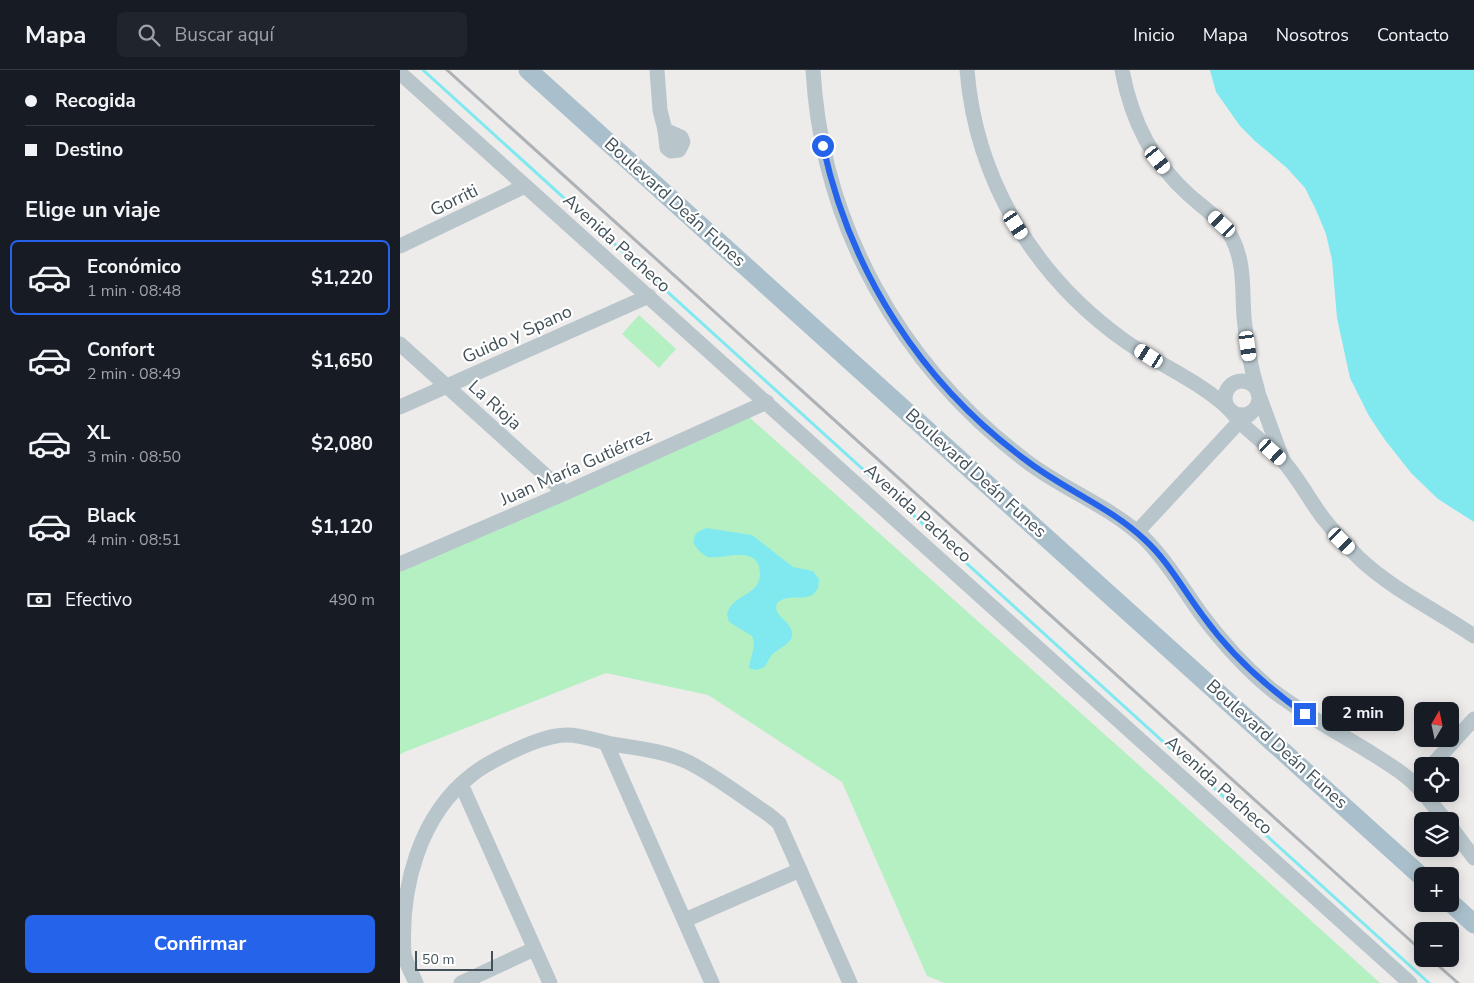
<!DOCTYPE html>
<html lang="es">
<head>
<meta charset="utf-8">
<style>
  :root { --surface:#171b24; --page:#20242c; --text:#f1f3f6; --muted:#9ea1a6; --line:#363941; --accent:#2563eb }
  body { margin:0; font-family:"Nunito Sans",sans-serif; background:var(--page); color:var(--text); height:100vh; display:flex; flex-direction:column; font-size:19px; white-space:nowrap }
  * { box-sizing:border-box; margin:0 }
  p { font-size:16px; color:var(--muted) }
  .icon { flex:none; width:28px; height:28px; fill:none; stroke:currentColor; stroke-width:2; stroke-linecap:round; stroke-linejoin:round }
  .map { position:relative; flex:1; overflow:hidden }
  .drawer { display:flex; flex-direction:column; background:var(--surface); width:400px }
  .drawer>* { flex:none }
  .guide { display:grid; align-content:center; height:110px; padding:0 25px; background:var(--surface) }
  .needle { width:32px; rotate:9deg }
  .fabs { position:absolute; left:1014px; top:632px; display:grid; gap:10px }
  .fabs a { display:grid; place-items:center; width:45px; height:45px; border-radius:8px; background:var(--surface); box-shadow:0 2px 12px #0003; font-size:25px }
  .scale { position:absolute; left:15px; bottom:12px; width:78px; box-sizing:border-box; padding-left:5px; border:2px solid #435259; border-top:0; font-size:14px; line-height:18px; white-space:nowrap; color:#435259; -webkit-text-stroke:4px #fff; paint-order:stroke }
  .end { position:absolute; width:22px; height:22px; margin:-11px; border:6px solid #2563eb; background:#fff; box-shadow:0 0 0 2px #fff }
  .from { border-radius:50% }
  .bubble { position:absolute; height:35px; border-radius:8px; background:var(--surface); box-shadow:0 2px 12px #0003; font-size:16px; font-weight:700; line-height:35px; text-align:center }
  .car { position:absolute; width:15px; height:30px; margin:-15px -8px; border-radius:6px; box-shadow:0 0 4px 1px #0007; background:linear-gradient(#fff 24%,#345 0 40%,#fff 0 76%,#345 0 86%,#fff 0) }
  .guide b { display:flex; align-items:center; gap:18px; height:48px; font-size:19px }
  .guide b+b { border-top:1px solid var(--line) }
  .guide i { width:12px; height:12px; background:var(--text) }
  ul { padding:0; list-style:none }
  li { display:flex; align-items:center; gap:15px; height:75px; margin:0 10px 8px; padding:0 15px; border:2px solid transparent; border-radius:8px }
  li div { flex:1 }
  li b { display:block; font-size:19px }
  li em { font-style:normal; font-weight:700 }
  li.current { border-color:var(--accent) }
  li>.icon { width:45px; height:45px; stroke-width:1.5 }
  h2 { padding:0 25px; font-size:22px; line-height:60px }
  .pay { display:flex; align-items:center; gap:12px; height:55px; padding:0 25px; font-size:19px }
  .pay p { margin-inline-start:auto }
  .button { display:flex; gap:10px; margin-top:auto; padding:10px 25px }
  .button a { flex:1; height:58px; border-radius:8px; background:var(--accent); color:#fff; font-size:20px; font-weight:700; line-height:58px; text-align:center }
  header { display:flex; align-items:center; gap:30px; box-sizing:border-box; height:70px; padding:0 25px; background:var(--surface); border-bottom:1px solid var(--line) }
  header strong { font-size:24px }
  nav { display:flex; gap:28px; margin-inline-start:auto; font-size:18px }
  .search { width:350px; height:45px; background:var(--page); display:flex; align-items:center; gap:12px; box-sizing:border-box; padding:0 18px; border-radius:8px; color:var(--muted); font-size:19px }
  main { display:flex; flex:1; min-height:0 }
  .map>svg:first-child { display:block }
</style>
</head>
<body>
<header>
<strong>Mapa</strong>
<div class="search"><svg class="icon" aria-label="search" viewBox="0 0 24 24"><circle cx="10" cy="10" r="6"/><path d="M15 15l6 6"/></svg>Buscar aquí</div>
<nav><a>Inicio</a><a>Mapa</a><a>Nosotros</a><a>Contacto</a></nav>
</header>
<main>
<section class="drawer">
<div class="guide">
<b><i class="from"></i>Recogida</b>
<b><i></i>Destino</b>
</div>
<h2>Elige un viaje</h2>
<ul>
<li class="current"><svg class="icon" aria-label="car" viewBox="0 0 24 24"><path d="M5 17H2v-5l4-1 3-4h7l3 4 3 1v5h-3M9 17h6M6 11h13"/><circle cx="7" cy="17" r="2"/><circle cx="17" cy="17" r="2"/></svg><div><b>Económico</b><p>1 min · 08:48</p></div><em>$1,220</em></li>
<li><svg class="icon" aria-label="car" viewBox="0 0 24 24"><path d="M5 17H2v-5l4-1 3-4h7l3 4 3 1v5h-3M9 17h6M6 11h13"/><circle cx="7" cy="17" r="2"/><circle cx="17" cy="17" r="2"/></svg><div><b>Confort</b><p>2 min · 08:49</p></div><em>$1,650</em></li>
<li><svg class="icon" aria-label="car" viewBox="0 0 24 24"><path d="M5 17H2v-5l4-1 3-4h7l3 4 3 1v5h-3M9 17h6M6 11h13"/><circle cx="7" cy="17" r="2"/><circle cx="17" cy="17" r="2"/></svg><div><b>XL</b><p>3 min · 08:50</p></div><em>$2,080</em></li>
<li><svg class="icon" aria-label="car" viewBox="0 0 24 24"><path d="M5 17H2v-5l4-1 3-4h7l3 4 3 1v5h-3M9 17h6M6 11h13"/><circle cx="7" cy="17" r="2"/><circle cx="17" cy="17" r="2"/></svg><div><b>Black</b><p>4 min · 08:51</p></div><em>$1,120</em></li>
</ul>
<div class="pay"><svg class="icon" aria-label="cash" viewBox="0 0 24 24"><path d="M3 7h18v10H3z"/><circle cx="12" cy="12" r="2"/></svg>Efectivo<p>490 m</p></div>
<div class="button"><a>Confirmar</a></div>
</section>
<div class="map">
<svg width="1074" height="913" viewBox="0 0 1074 913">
  <rect width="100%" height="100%" fill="#eeebeb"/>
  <g fill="#b5f0c3">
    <polygon points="239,245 276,279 259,298 222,264"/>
    <polygon points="349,347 758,712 980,913 545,913 527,906 442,712 308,625 206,603 2,683 0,685 0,502"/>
  </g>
  <g fill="#80e9ef">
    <polygon points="810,0 1074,0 1074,452 1038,429 1011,403 985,370 969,346 950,308 937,248 932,190 926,164 916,140 905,118 887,98 855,71 840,56 816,22"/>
    <path d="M306,458l46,7 41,32 20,4 6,8 -1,9 -5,7c-13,6 -24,-2 -36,8 -5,13 13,17 15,29 2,12 -14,16 -20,23 -4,4 -4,9 -9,13l-8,2 -6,-2c1,-12 8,-21 3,-32l-23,-14 -2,-7c3,-20 33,-19 33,-41 -1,-31 -35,-14 -52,-17 -4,-1 -9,-6 -12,-10 -4,-5 -2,-9 0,-14z"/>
  </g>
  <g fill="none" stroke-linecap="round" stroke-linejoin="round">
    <polyline stroke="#80e9ef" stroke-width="3" points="23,0 1029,913"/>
    <g stroke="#b8c6cc" stroke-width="15">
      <polyline points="257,0 260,40 265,60"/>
      <path d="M413,0c9,157 88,296 213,391 38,29 84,45 119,78 22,22 38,50 56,75 21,28 44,54 71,76 30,23 63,41 96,61 19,12 40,24 54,41"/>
      <path d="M567,0c9,111 68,207 158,271 34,24 75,40 105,69 4,4 7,9 10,12 14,14 31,26 44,40 13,15 23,33 34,49 12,17 27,33 42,48 33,31 76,51 114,77"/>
      <path d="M722,0c9,49 30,92 67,125 16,14 33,25 43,43 13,25 10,52 12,79 2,24 6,48 13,71"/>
      <polyline points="0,3 1010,913"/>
      <polygon points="265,60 281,67 283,72 279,80 271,81 267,78"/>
      <polyline points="0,176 125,116"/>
      <polyline points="0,274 165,423"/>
      <circle cx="842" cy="328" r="17"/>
      <polyline points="860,328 883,391"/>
      <polyline points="0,337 249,226"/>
      <polyline points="737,462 839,352 850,344"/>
      <polyline points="0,494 165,423 367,332"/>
      <polyline points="206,673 312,913"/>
      <polyline points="1031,696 1074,649"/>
      <polyline points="61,714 150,913"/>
      <polyline points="1024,724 1046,751"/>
      <polyline points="1050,756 1074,788"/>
      <polyline points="285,850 400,800"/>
      <path d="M16,913c-4,-9 -9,-18 -12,-28 -4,-67 15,-140 69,-181 11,-9 24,-15 36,-21 17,-8 39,-18 58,-18 15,0 30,6 44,9 25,4 54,7 77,18 28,14 54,35 80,52l11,9 71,160"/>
      <polyline points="61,913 134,879"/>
    </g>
    <g stroke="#a9c0cc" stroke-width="19">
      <polyline points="128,0 1022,807"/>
      <polyline points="1050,832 1074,854"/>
    </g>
    <g stroke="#adb2b6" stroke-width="3">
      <polyline points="47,0 1022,881"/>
      <polyline points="1031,889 1058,913"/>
    </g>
  </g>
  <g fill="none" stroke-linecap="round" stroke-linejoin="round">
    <path stroke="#2563eb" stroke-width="6" d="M423,76c28,128 99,238 204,315 38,29 83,46 118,79 23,21 39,51 58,76 28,39 62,70 102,98"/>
  </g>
  <g text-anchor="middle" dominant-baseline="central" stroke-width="4.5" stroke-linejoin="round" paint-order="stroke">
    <g font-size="18" fill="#435259" stroke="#fff">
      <text transform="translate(54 130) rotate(-26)">Gorriti</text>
      <text transform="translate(275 132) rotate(42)">Boulevard Deán Funes</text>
      <text transform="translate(217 173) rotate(42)">Avenida Pacheco</text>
      <text transform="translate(117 264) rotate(-24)">Guido y Spano</text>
      <text transform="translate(95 335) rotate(42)">La Rioja</text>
      <text transform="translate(176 397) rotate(-24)">Juan María Gutiérrez</text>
      <text transform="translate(576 403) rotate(42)">Boulevard Deán Funes</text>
      <text transform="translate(518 443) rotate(42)">Avenida Pacheco</text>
      <text transform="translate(877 674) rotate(42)">Boulevard Deán Funes</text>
      <text transform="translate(819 715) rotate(42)">Avenida Pacheco</text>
    </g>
  </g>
</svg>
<div class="fabs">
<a><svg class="needle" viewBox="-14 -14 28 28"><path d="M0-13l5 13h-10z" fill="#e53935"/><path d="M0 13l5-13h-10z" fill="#9ea1a6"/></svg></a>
<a><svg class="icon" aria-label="locate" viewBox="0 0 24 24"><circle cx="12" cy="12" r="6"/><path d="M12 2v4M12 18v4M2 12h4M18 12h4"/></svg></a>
<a><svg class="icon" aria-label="layers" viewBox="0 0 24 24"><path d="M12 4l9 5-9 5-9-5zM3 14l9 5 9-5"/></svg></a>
<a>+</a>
<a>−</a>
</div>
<div class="scale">50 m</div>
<i class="end from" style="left:423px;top:76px"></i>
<i class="end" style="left:905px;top:644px"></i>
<div class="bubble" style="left:922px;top:626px;width:82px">2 min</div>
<i class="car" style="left:758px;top:90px;rotate:141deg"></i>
<i class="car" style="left:822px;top:154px;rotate:313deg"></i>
<i class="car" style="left:616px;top:155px;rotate:147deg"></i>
<i class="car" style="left:848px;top:276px;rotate:172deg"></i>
<i class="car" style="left:749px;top:286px;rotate:302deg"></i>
<i class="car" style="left:873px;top:382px;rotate:132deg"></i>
<i class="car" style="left:942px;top:471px;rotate:135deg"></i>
</div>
</main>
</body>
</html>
